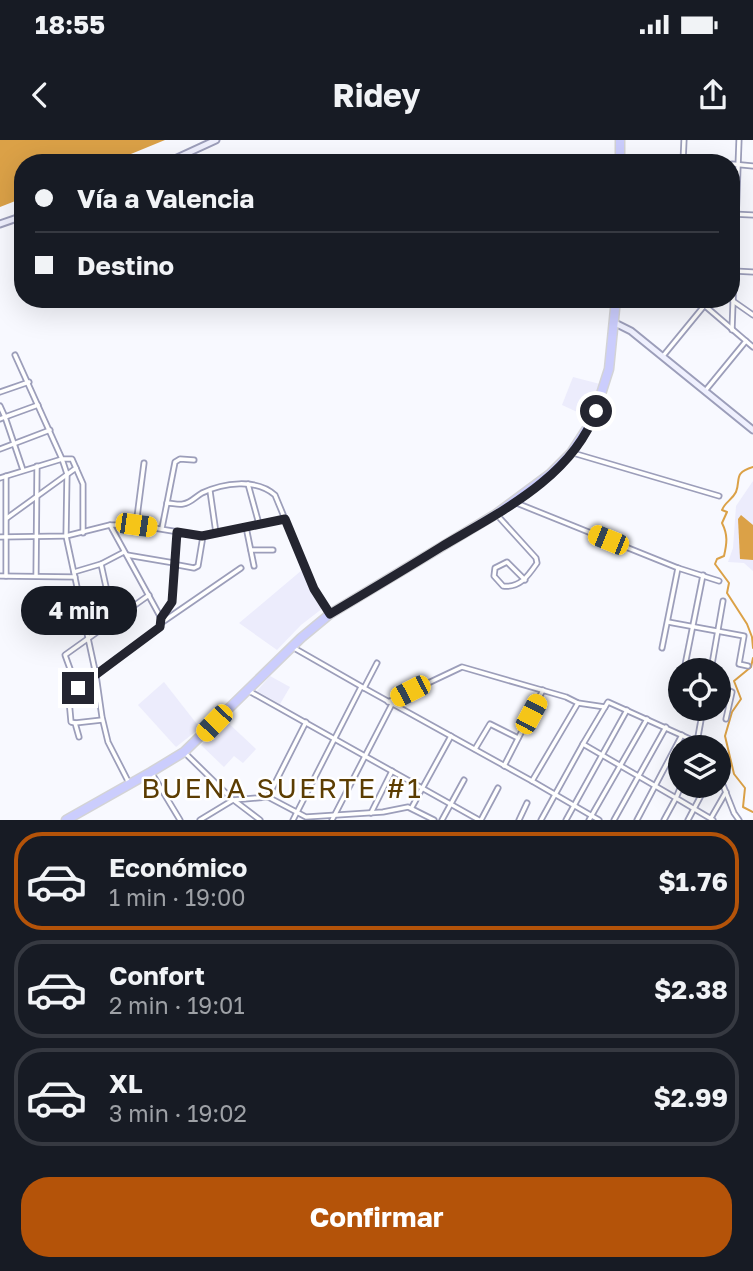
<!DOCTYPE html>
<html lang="es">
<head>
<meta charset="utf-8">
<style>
  :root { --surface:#171b24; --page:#20242c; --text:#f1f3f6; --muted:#9ea1a6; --line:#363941; --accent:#b45309 }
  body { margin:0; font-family:"Golos Text",sans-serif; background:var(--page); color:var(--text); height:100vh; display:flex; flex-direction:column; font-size:26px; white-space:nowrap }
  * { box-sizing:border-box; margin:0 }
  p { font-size:23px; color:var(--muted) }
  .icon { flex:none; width:38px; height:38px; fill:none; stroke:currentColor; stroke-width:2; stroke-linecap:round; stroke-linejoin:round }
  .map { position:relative; height:680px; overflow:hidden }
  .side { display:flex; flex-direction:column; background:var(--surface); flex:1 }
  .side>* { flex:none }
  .banner { position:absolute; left:14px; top:14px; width:726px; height:154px; border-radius:28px; box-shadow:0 7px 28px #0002; display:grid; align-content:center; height:154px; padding:0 21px; background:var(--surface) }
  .tools { position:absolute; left:668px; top:518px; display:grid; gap:14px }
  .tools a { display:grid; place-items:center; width:63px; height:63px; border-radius:50%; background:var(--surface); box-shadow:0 7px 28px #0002; font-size:35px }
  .end { position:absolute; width:32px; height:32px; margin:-16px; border:9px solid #242530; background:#fff; box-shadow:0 0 0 4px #fff }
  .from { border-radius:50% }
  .bubble { position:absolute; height:49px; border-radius:24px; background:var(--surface); box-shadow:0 7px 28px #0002; font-size:23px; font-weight:700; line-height:49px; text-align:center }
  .car { position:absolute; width:21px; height:42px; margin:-21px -10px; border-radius:9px; box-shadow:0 0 5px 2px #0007; background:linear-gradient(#f5c518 24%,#345 0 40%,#f5c518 0 76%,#345 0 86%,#f5c518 0) }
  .banner b { display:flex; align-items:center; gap:24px; height:66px; font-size:26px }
  .banner b+b { border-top:2px solid var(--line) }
  .banner i { width:18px; height:18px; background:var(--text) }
  ul { padding:12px 0 0; list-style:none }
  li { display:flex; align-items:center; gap:21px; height:98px; margin:0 14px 10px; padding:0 7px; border:4px solid var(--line); border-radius:28px }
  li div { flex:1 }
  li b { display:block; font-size:26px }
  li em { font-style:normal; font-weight:700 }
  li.selected { border-color:var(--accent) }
  li>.icon { width:63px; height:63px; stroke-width:1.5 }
  .button { display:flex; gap:14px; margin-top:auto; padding:14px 21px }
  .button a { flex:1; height:80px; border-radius:28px; background:var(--accent); color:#fff; font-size:28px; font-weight:700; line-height:80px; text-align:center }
  .status { display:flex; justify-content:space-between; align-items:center; height:49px; padding:0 35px; background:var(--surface); direction:ltr }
  .status svg { height:19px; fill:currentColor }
  header { display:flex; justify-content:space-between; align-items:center; height:91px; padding:0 21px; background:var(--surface); font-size:32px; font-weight:700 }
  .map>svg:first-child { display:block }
</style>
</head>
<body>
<div class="status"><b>18:55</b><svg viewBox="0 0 49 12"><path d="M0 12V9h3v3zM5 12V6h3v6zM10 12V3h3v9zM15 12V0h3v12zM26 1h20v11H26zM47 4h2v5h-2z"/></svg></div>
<header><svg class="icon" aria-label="back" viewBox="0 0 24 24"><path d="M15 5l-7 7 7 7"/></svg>Ridey<svg class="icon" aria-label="share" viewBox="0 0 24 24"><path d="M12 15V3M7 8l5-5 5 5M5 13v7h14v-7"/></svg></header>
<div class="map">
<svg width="753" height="680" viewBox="0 0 753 680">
  <rect width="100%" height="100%" fill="#f8f9ff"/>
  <g fill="#ececfc">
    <polygon points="573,237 600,244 588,277 562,265"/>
    <polygon points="753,341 753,431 744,423 728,422 733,408 736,366"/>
    <polygon points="302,430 323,468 301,485 277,510 239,483"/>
    <polygon points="270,536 290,547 280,564 257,551"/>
    <polygon points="164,542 200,588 176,607 138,565"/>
    <polygon points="225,580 256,609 243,623 234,616 224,627 201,605"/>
  </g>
  <g fill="#dba147">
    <polygon points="0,0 165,0 109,23 23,23 23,58 0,67"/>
    <polygon points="741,375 753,385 753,420 740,419 738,379"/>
  </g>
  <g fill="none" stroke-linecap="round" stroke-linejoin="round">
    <g stroke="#dba147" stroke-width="2">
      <path d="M753,327c-20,6 -12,12 -17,25 -4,8 -11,10 -14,18l5,2 -5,11c6,12 5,20 2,33l-7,3 -2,5 14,19 -2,10 20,31 5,13 1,11"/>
      <polyline points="753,518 751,527 734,541 741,559 732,572 725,596 734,634 745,648 743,667 753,672"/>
    </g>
    <g stroke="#9c9eba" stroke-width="7">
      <g id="street">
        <polyline points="620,19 698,23"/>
        <polyline points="683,22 684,0"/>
        <polyline points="732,24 753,26"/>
        <polyline points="732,74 753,75"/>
        <polyline points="734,131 753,132"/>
        <polyline points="697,159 753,207"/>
        <polyline points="733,161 753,175"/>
        <polyline points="732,190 739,0"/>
        <polyline points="15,215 62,319 72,319 83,344 83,393"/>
        <polyline points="663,216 704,166"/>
        <polyline points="705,251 746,201"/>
        <polyline points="0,252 29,242"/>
        <polyline points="0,266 5,277 38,265"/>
        <polyline points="0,279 5,277 23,330"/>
        <polyline points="0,309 50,290"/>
        <polyline points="573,313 719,356"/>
        <path d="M194,320l-14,-1 -5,3 -8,41c5,0 11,2 16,1 8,-1 12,-7 19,-11 21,-10 54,-15 73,2l39,94 15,24"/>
        <polyline points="0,338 62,319 67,334 66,396 96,535 102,577 108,602 129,643"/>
        <polyline points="248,344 259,384 284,379"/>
        <polyline points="210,351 216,393 259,384"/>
        <polyline points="514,362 678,428 719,441"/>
        <path d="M497,375l39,43 1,5c-9,13 -17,25 -34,23l-9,-10 1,-8 12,-6 18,18"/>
        <polyline points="7,378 76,328"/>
        <polyline points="136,385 144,323"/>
        <polyline points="246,387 254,426"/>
        <polyline points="162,388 167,363"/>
        <polyline points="177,392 172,462 161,478 110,385 136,385 203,396 216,393"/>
        <polyline points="0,397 66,396 110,385"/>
        <polyline points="251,410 273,410"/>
        <polyline points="127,415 174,423"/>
        <polyline points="101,424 124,412"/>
        <polyline points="178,425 194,428 198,426 203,396"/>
        <polyline points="74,432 101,424 110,465 118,477"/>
        <polyline points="0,436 75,437"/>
        <polyline points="6,436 6,336"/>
        <polyline points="36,436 37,326"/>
        <polyline points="149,455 65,515 77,548 160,487 161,478"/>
        <polyline points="668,482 744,496 739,524 748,526"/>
        <polyline points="161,483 241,428"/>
        <polyline points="294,508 364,548 377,523"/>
        <polyline points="662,508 678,428"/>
        <polyline points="684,530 703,435"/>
        <polyline points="711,530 723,461"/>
        <polyline points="719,546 732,552 726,579"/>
        <polyline points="78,548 69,560 71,582 75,583 79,597"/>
        <polyline points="364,548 532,641 578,563"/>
        <polyline points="249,551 479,680"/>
        <polyline points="388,562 462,527 566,557 578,563 605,567"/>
        <polyline points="75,583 102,580"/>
        <polyline points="697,602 703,569"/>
        <polyline points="583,604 608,562 701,604 700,607"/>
        <polyline points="475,609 490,584 518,598"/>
        <polyline points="185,613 233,660 200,680"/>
        <polyline points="504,626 543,550"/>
        <polyline points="151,632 180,680"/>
        <polyline points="719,635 734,673 739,680"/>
        <polyline points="532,641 599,680"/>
        <polyline points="681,646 676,658 713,680"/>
        <polyline points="268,657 306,582"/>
        <polyline points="233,660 268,657 306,677 383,672 408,667 434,680"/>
        <polyline points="235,661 260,680"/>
        <polyline points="412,667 451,596"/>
        <polyline points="371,673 392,631"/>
        <polyline points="711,678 726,652"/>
        <polyline points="293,680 361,547"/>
        <polyline points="332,680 392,564"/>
        <polyline points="442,680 464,640"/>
        <polyline points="481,680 498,648"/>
        <polyline points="519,680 527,663"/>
        <polyline points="541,680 583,604 676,658 664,680"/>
        <polyline points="566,680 627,570"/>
        <polyline points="589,680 647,579"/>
        <polyline points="614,680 666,587"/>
        <polyline points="637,680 682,595"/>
        <polyline points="688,680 706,646"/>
      </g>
    </g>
    <g stroke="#9c9eba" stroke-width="9">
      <g id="secondary">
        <polyline points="166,23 216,0"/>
        <polyline points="0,84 23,76"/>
        <polyline points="615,183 631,191 753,290"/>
      </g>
    </g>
    <g stroke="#d3d3d6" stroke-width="11">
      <g id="highway">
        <polyline points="620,0 620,23"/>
        <polyline points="66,680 151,632 184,612 301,498 330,474 496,374 550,334 571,313 593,279 609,229 616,159"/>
      </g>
    </g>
    <use href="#street" stroke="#fff" stroke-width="3.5"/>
    <use href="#secondary" stroke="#eff0fe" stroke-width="5"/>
    <use href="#highway" stroke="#cbcdfd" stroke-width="8"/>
  </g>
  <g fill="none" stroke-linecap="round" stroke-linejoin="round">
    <path stroke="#242530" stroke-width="9" d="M78,548l82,-61 1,-9 11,-16 5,-70 25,4 83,-17 29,70 16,25c37,-22 74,-44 111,-67 57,-34 131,-69 155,-136"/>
  </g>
  <g text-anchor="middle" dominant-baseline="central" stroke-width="5" stroke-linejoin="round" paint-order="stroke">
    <g font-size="28" letter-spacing="2" fill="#5c3d02" stroke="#fff">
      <text x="282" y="647">BUENA SUERTE #1</text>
    </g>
  </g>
</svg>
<div class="tools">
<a><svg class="icon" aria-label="locate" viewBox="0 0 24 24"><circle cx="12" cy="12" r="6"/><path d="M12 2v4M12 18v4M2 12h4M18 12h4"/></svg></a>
<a><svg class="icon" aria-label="layers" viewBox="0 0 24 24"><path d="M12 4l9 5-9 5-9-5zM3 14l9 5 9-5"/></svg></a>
</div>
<i class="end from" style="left:596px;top:271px"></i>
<i class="end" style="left:78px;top:548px"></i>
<div class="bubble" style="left:21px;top:446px;width:116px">4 min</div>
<i class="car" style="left:136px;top:385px;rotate:98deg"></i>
<i class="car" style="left:608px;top:400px;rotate:292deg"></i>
<i class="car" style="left:410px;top:551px;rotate:243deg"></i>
<i class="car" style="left:531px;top:574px;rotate:28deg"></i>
<i class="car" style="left:214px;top:583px;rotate:224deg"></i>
<div class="banner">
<b><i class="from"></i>Vía a Valencia</b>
<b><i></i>Destino</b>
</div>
</div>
<section class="side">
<ul>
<li class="selected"><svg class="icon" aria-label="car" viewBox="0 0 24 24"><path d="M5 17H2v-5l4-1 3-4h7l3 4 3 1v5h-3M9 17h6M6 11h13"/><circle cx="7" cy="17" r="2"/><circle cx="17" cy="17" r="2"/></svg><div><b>Económico</b><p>1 min · 19:00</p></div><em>$1.76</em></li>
<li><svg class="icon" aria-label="car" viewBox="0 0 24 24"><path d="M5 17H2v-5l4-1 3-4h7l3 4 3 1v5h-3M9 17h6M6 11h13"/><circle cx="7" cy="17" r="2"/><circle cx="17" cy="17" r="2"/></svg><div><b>Confort</b><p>2 min · 19:01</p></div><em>$2.38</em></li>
<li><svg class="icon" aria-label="car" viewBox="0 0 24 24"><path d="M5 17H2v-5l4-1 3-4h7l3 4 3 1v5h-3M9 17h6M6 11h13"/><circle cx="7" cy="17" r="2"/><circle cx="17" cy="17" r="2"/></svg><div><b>XL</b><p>3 min · 19:02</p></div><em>$2.99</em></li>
</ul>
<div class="button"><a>Confirmar</a></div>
</section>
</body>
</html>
